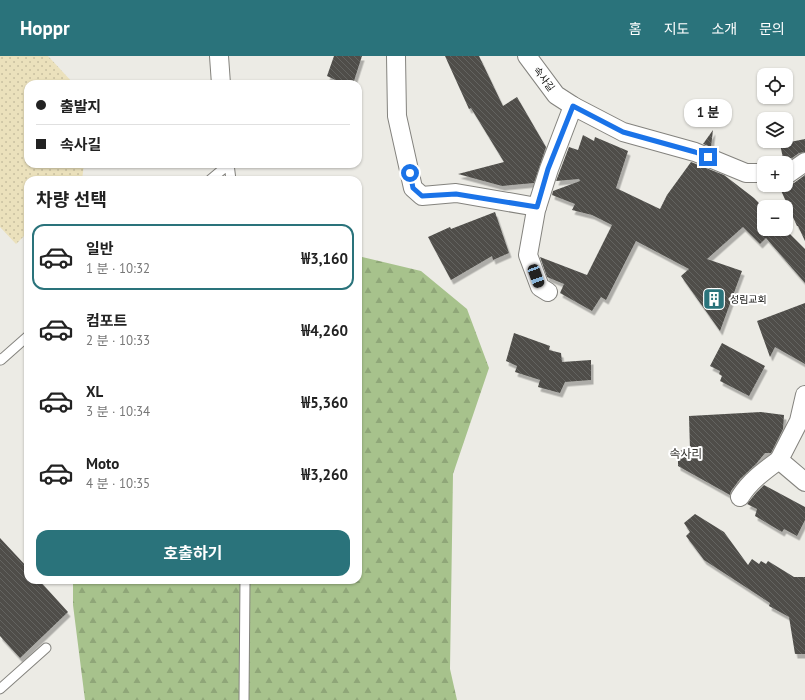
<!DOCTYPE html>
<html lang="ko">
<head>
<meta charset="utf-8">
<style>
  :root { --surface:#fff; --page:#f2f2f2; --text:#222; --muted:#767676; --line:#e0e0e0; --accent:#2a737b }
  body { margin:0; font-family:"PT Sans","Noto Sans KR",sans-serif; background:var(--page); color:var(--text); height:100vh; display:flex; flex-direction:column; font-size:15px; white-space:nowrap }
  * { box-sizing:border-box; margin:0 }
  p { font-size:13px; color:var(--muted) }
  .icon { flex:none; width:22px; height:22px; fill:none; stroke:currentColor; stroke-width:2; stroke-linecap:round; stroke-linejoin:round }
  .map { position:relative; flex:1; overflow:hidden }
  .sheet { position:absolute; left:24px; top:120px; width:338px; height:408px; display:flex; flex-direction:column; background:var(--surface); border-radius:12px; box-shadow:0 1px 3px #0004 }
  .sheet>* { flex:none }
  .top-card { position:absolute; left:24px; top:24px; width:338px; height:88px; border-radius:12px; box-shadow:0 1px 3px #0004; display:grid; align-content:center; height:88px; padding:0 12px; background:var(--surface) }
  .buttons { position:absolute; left:757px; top:12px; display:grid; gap:8px }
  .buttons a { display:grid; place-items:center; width:36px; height:36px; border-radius:8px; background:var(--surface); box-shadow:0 1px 3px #0004; font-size:20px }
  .end { position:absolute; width:18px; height:18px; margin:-9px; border:5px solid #1a73e8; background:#fff; box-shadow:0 0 0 2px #fff }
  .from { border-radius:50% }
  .bubble { position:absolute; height:28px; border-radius:12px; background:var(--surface); box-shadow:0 1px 3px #0004; font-size:13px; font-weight:700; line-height:28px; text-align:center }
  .car { position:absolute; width:12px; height:24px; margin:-12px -6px; border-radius:5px; box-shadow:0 0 3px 1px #0007; background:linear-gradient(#222 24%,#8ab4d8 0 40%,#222 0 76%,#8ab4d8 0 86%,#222 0) }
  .top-card b { display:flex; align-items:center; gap:14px; height:38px; font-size:15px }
  .top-card b+b { border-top:1px solid var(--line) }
  .top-card i { width:10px; height:10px; background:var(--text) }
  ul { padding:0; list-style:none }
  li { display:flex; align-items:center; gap:12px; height:66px; margin:0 8px 6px; padding:0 4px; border:2px solid transparent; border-radius:12px }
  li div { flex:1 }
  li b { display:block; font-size:15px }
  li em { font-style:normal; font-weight:700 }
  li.on { border-color:var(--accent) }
  li>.icon { width:36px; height:36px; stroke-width:1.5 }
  h2 { padding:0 12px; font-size:18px; line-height:48px }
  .primary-button { display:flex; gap:8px; margin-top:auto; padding:8px 12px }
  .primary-button a { flex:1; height:46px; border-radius:12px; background:var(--accent); color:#fff; font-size:16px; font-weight:700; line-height:46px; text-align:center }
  header { display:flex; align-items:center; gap:24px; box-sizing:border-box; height:56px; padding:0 20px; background:var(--accent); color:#fff }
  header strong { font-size:19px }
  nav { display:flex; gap:22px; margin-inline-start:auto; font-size:14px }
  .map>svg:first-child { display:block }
</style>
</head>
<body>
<header>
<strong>Hoppr</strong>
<nav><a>홈</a><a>지도</a><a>소개</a><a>문의</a></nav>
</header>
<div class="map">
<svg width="805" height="644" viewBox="0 0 805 644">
  <defs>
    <pattern id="forest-firs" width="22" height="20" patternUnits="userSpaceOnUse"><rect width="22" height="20" fill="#a7c28c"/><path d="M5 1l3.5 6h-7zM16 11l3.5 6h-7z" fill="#8fa678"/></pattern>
    <pattern id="sand-dots" width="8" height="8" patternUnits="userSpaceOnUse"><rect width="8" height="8" fill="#ebe1bc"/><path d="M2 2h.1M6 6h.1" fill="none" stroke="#c8c0a0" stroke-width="1.8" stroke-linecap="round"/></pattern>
    <pattern id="building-back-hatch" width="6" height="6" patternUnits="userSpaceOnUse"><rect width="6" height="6" fill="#4f4e4a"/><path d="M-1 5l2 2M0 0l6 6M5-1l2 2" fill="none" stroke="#646360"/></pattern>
    <filter id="shadow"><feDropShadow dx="2.5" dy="4.5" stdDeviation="0" flood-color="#0004"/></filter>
  </defs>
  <rect width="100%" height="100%" fill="#ecebe5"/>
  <polygon fill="url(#forest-firs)" points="358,200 421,215 467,253 489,312 453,418 450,613 457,644 85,644 73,549 73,524 358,524"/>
  <polygon fill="url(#sand-dots)" points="0,0 48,0 74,28 28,28 28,108 84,108 82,124 28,124 28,176 16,188 0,171"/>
  <g fill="url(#building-back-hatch)" filter="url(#shadow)">
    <polygon points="334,0 362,0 353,28 344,28 327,20"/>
    <polygon points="445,0 479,0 503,50 517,41 546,91 534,127 502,130 458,118 504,106 471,52 469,53"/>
    <polygon points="713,74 711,91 703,88"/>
    <polygon points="583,79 594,85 595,81 628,95 616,132 660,153 667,139 691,106 724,119 754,142 764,152 764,173 785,173 805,193 805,227 766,182 760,188 743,171 707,203 742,215 720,275 681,220 689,213 636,185 606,244 601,241 592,255 560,237 564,228 547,221 540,201 587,219 612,169 592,159 572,154 575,148 552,139 553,135 580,125 579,123 556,125 569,91 578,94"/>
    <polygon points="805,83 805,96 799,97 785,107 784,107 780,88"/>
    <polygon points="805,119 805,185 798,170 797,170 779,130 794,127"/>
    <polygon points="495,156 509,197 493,204 492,200 451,224 428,181 450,171 451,173"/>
    <polygon points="805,247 805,308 775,291 770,301 757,265"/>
    <polygon points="514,277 550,290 549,294 561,297 562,306 591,304 591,324 565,326 560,337 538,331 540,324 515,316 517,310 506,305"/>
    <polygon points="722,287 765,310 749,340 720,325 722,320 719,318 720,315 710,310"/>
    <polygon points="761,356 784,359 783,373 771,397 765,397 756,408 740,423 731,435 730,439 678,410 678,394 690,394 689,360"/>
    <polygon points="764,429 805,451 805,464 797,480 784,473 782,476 755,460 757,453 747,448 756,437"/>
    <polygon points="695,458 724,476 748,509 752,503 759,508 761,505 766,508 768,505 794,521 805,521 805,598 795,598 789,561 769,550 770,547 704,504 686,480 690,476 684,467"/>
    <polygon points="0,482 28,512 28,524 39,524 68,556 20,602 0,580"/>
  </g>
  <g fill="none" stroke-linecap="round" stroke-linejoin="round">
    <g stroke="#84837e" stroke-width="11">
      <g id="service">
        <polyline points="210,124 229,108 231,124"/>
        <polyline points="0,303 1,304 28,280"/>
        <polyline points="0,633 46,592"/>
        <polyline points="244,644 245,524"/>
      </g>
    </g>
    <g stroke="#84837e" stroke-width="20">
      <g id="minor">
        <polyline points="219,0 221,28"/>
        <polyline points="396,0 397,60 413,132 422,140 456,137 537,151"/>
        <polyline points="527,0 556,39 573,50 623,76 695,96 746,117 764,117"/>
        <polyline points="786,118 788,118 805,106"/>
        <polyline points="548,236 540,231 528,199 536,154 549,113 573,50"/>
        <polyline points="805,339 799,365 779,404 805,426"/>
        <path d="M740,441c10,-16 24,-26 39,-37"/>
      </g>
    </g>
    <use href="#service" stroke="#fff" stroke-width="9"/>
    <use href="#minor" stroke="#fff" stroke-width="18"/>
  </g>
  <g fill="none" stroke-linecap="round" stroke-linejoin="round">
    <polyline stroke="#1a73e8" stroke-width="5" points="410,117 413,132 422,140 456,138 537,151 548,113 573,50 623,76 695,96 708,101"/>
  </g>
  <defs>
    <g id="building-square" transform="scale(1.15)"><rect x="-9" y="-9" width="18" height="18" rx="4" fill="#2a737b" stroke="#fff"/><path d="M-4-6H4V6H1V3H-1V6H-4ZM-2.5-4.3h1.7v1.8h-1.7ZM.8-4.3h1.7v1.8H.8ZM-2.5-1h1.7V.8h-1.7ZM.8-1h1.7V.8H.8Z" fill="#fff"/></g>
  </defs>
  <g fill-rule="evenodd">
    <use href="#building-square" x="714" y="243"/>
  </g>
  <g text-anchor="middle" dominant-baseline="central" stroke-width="4" stroke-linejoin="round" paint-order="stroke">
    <g font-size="10" fill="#0f0f0d" stroke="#fff">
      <text transform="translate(544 23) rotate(53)">속사길</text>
    </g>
    <g font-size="10" fill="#0f0f0d" stroke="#fff" text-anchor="start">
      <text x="730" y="243">성림교회</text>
    </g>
    <g font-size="12" fill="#33322e" stroke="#fff">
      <text x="686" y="397">속사리</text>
    </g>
  </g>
</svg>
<div class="buttons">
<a><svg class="icon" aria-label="locate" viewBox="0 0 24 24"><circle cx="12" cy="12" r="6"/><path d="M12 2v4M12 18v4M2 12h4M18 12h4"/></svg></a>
<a><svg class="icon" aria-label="layers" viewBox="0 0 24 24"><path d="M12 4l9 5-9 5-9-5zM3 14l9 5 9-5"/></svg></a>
<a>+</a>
<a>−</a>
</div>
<i class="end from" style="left:410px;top:117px"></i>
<i class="end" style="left:708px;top:101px"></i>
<div class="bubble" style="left:684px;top:43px;width:48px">1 분</div>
<i class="car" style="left:536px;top:220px;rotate:160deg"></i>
<div class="top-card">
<b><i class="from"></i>출발지</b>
<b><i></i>속사길</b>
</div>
<section class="sheet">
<h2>차량 선택</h2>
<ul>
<li class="on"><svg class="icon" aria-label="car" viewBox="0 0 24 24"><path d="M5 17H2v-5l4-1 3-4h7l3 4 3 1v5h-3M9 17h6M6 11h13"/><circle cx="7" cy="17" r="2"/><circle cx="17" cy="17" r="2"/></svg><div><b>일반</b><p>1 분 · 10:32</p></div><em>₩3,160</em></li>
<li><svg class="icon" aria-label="car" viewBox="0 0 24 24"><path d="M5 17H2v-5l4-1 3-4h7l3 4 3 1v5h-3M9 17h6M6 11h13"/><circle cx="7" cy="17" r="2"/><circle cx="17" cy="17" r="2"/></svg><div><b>컴포트</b><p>2 분 · 10:33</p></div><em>₩4,260</em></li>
<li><svg class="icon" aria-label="car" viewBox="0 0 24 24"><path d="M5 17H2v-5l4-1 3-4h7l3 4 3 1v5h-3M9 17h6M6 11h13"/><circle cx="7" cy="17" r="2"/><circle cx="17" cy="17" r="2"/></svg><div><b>XL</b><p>3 분 · 10:34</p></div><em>₩5,360</em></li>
<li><svg class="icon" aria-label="car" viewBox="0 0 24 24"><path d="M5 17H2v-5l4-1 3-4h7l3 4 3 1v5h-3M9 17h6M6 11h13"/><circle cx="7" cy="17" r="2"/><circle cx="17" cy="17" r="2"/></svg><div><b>Moto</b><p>4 분 · 10:35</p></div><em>₩3,260</em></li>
</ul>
<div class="primary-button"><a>호출하기</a></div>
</section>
</div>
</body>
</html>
